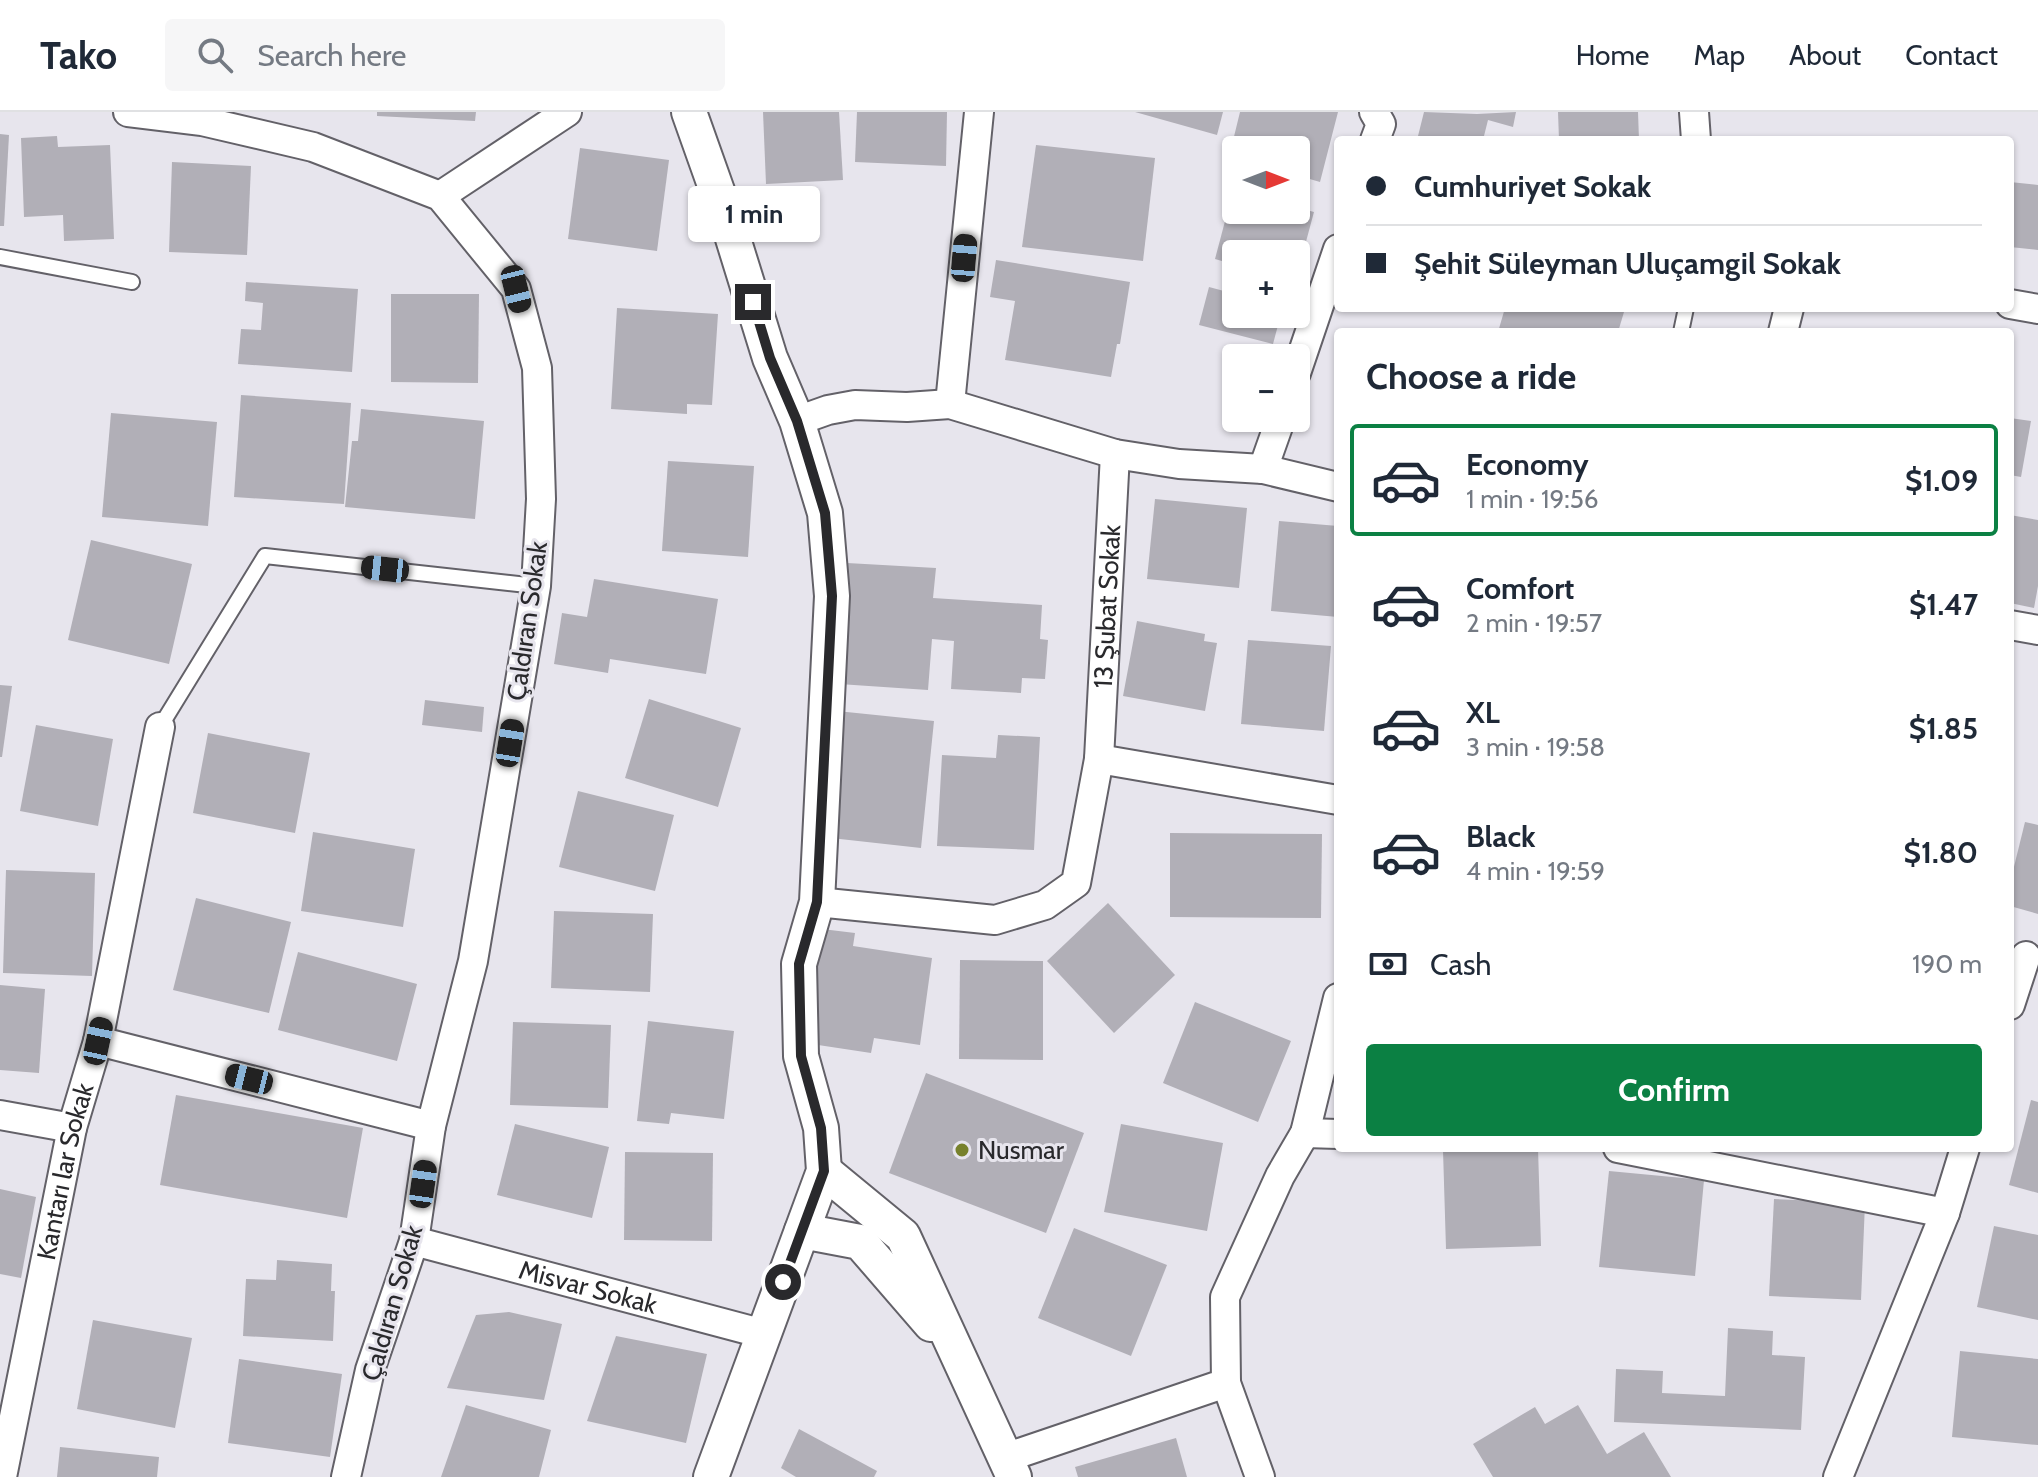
<!DOCTYPE html>
<html lang="en">
<head>
<meta charset="utf-8">
<style>
  :root { --surface:#fff; --page:#f6f6f7; --text:#1f2937; --muted:#747a83; --line:#e0e1e3; --accent:#0b8043 }
  body { margin:0; font-family:Cabin,sans-serif; background:var(--page); color:var(--text); height:100vh; display:flex; flex-direction:column; font-size:30px; white-space:nowrap }
  * { box-sizing:border-box; margin:0 }
  p { font-size:26px; color:var(--muted) }
  .icon { flex:none; width:44px; height:44px; fill:none; stroke:currentColor; stroke-width:2; stroke-linecap:round; stroke-linejoin:round }
  .map { position:relative; flex:1; overflow:hidden }
  .side { position:absolute; left:1334px; top:216px; width:680px; height:824px; display:flex; flex-direction:column; background:var(--surface); border-radius:8px; box-shadow:0 2px 6px #0004 }
  .side>* { flex:none }
  .banner { position:absolute; left:1334px; top:24px; width:680px; height:176px; border-radius:8px; box-shadow:0 2px 6px #0004; display:grid; align-content:center; height:176px; padding:0 32px; background:var(--surface) }
  .needle { width:52px; rotate:90deg }
  .fabs { position:absolute; left:1222px; top:24px; display:grid; gap:16px }
  .fabs a { display:grid; place-items:center; width:88px; height:88px; border-radius:8px; background:var(--surface); box-shadow:0 2px 6px #0004; font-size:40px }
  .end { position:absolute; width:36px; height:36px; margin:-18px; border:10px solid #29292c; background:#fff; box-shadow:0 0 0 4px #fff }
  .from { border-radius:50% }
  .bubble { position:absolute; height:56px; border-radius:8px; background:var(--surface); box-shadow:0 2px 6px #0004; font-size:26px; font-weight:800; line-height:56px; text-align:center }
  .car { position:absolute; width:24px; height:48px; margin:-24px -12px; border-radius:10px; box-shadow:0 0 6px 2px #0007; background:linear-gradient(#222 24%,#8ab4d8 0 40%,#222 0 76%,#8ab4d8 0 86%,#222 0) }
  .banner b { display:flex; align-items:center; gap:28px; height:76px; font-size:30px }
  .banner b+b { border-top:2px solid var(--line) }
  .banner i { width:20px; height:20px; background:var(--text) }
  ul { padding:0; list-style:none }
  li { display:flex; align-items:center; gap:24px; height:112px; margin:0 16px 12px; padding:0 16px; border:4px solid transparent; border-radius:8px }
  li div { flex:1 }
  li b { display:block; font-size:30px }
  li em { font-style:normal; font-weight:800 }
  li.current { border-color:var(--accent) }
  li>.icon { width:72px; height:72px; stroke-width:1.5 }
  h2 { padding:0 32px; font-size:36px; line-height:96px }
  .pay { display:flex; align-items:center; gap:20px; height:88px; padding:0 32px; font-size:30px }
  .pay p { margin-inline-start:auto }
  .button { display:flex; gap:16px; margin-top:auto; padding:16px 32px }
  .button a { flex:1; height:92px; border-radius:8px; background:var(--accent); color:#fff; font-size:32px; font-weight:800; line-height:92px; text-align:center }
  header { display:flex; align-items:center; gap:48px; box-sizing:border-box; height:112px; padding:0 40px; background:var(--surface); border-bottom:2px solid var(--line) }
  header strong { font-size:38px }
  nav { display:flex; gap:44px; margin-inline-start:auto; font-size:28px }
  .search { width:560px; height:72px; background:var(--page); display:flex; align-items:center; gap:20px; box-sizing:border-box; padding:0 28px; border-radius:8px; color:var(--muted); font-size:30px }
  .map>svg:first-child { display:block }
</style>
</head>
<body>
<header>
<strong>Tako</strong>
<div class="search"><svg class="icon" aria-label="search" viewBox="0 0 24 24"><circle cx="10" cy="10" r="6"/><path d="M15 15l6 6"/></svg>Search here</div>
<nav><a>Home</a><a>Map</a><a>About</a><a>Contact</a></nav>
</header>
<div class="map">
<svg width="2038" height="1365" viewBox="0 0 2038 1365">
  <rect width="100%" height="100%" fill="#e7e5ed"/>
  <g fill="#b1afb7">
    <polygon points="377,0 476,0 475,9 377,4"/>
    <polygon points="763,0 839,0 843,68 766,72"/>
    <polygon points="857,0 947,0 946,54 855,50"/>
    <polygon points="1135,0 1223,0 1217,23"/>
    <polygon points="1240,0 1338,0 1320,70 1296,63 1296,38 1236,38 1236,47 1229,45"/>
    <polygon points="1424,0 1477,2 1516,0 1513,15 1488,8 1483,28 1417,28"/>
    <polygon points="1558,0 1638,0 1639,28 1559,28"/>
    <polygon points="0,22 9,23 4,114 0,114"/>
    <polygon points="57,24 58,35 110,33 114,127 64,129 63,103 24,105 21,26"/>
    <polygon points="1036,33 1155,46 1143,149 1022,135"/>
    <polygon points="580,36 669,48 657,139 568,127"/>
    <polygon points="172,50 251,54 247,143 169,140"/>
    <polygon points="2010,70 2038,73 2038,138 2010,135"/>
    <polygon points="1233,79 1236,79 1236,98 1296,98 1296,95 1314,100 1297,163 1296,142 1236,142 1236,202 1281,202 1273,232 1199,213 1209,175 1224,179 1232,152 1215,147"/>
    <polygon points="996,148 1130,170 1120,232 1117,232 1111,265 1005,248 1015,189 990,185"/>
    <polygon points="246,170 358,177 352,260 238,252 241,217 261,218 263,191 245,189"/>
    <polygon points="391,182 479,182 478,271 391,270"/>
    <polygon points="617,196 718,202 712,293 687,292 687,302 611,297"/>
    <polygon points="1505,196 1611,196 1624,200 1618,220 1498,220"/>
    <polygon points="241,283 351,291 344,392 234,385"/>
    <polygon points="361,297 484,309 475,407 345,395 352,329 358,329"/>
    <polygon points="111,301 217,310 208,414 102,405"/>
    <polygon points="2010,306 2031,309 2021,365 2010,363"/>
    <polygon points="668,349 754,354 748,445 662,439"/>
    <polygon points="1155,387 1247,396 1239,476 1147,467"/>
    <polygon points="2010,403 2038,408 2038,474 2034,496 2010,491"/>
    <polygon points="1279,409 1338,414 1338,505 1271,499"/>
    <polygon points="91,428 192,452 169,552 68,528"/>
    <polygon points="847,451 936,456 933,486 1042,493 1040,527 1048,528 1045,567 1022,566 1021,581 951,577 954,529 932,527 928,578 839,572"/>
    <polygon points="594,467 718,487 706,562 610,547 608,561 554,552 562,501 587,505"/>
    <polygon points="1137,509 1205,522 1204,529 1217,531 1205,599 1123,584"/>
    <polygon points="1248,528 1331,534 1324,619 1241,612"/>
    <polygon points="0,573 12,574 2,645 0,645"/>
    <polygon points="649,587 741,616 718,695 625,666"/>
    <polygon points="425,588 484,595 482,620 422,613"/>
    <polygon points="837,599 934,609 921,736 822,725"/>
    <polygon points="36,613 113,627 98,714 20,699"/>
    <polygon points="208,621 310,641 295,721 193,701"/>
    <polygon points="998,623 1040,625 1034,738 937,734 942,643 996,646"/>
    <polygon points="578,679 674,703 655,779 559,755"/>
    <polygon points="2025,710 2038,713 2038,802 2010,794 2010,771"/>
    <polygon points="313,720 415,737 403,815 301,799"/>
    <polygon points="1170,721 1322,722 1321,806 1170,805"/>
    <polygon points="6,758 95,761 92,864 3,861"/>
    <polygon points="196,786 291,810 269,901 173,878"/>
    <polygon points="1108,791 1175,863 1114,921 1047,849"/>
    <polygon points="554,799 653,802 650,880 551,876"/>
    <polygon points="822,817 855,821 853,834 932,846 920,933 874,926 871,941 805,931"/>
    <polygon points="298,840 417,872 397,949 278,918"/>
    <polygon points="960,848 1043,849 1043,948 959,947"/>
    <polygon points="0,873 45,877 39,961 0,958"/>
    <polygon points="1195,890 1291,929 1258,1010 1163,971"/>
    <polygon points="648,909 734,919 724,1007 671,1001 669,1012 637,1009"/>
    <polygon points="513,910 611,913 608,996 510,993"/>
    <polygon points="926,961 1084,1021 1046,1121 889,1061"/>
    <polygon points="176,983 363,1016 347,1106 160,1073"/>
    <polygon points="2031,988 2038,990 2038,1081 2009,1073"/>
    <polygon points="515,1012 609,1035 592,1106 497,1083"/>
    <polygon points="1121,1012 1223,1031 1207,1119 1104,1100"/>
    <polygon points="1538,1036 1541,1134 1446,1137 1443,1038"/>
    <polygon points="625,1040 713,1041 712,1129 624,1128"/>
    <polygon points="1609,1059 1704,1068 1695,1164 1599,1155"/>
    <polygon points="0,1077 36,1085 21,1166 0,1162"/>
    <polygon points="1774,1087 1865,1091 1861,1188 1769,1184"/>
    <polygon points="1994,1114 2038,1123 2038,1208 1977,1195"/>
    <polygon points="1074,1116 1167,1153 1131,1244 1038,1206"/>
    <polygon points="277,1148 332,1152 331,1179 335,1179 333,1229 243,1224 246,1167 276,1168"/>
    <polygon points="509,1200 562,1212 544,1288 447,1276 476,1203"/>
    <polygon points="93,1208 192,1226 175,1316 77,1297"/>
    <polygon points="1728,1216 1773,1219 1772,1243 1805,1245 1801,1318 1614,1310 1616,1257 1663,1259 1662,1281 1725,1284"/>
    <polygon points="616,1224 707,1242 686,1331 587,1309"/>
    <polygon points="1960,1239 2038,1247 2038,1333 1952,1325"/>
    <polygon points="239,1247 342,1262 330,1345 228,1331"/>
    <polygon points="466,1293 551,1318 539,1365 441,1365"/>
    <polygon points="1578,1293 1607,1342 1644,1320 1671,1365 1493,1365 1473,1332 1535,1295 1545,1312"/>
    <polygon points="799,1317 877,1359 874,1365 796,1365 781,1356"/>
    <polygon points="1176,1326 1187,1365 1078,1365 1075,1355"/>
    <polygon points="60,1335 159,1345 157,1365 57,1365"/>
  </g>
  <g fill="none" stroke-linecap="round" stroke-linejoin="round">
    <g stroke="#636168" stroke-width="18">
      <g id="service">
        <polyline points="0,145 132,170"/>
        <polyline points="1681,220 1686,196"/>
        <polyline points="160,615 265,444 536,474"/>
      </g>
    </g>
    <g stroke="#636168" stroke-width="32">
      <g id="minor">
        <polyline points="128,0 202,9 313,35 440,84 516,177 537,256 541,387 536,474 473,849 431,1014 414,1129 370,1258 346,1365"/>
        <polyline points="1374,0 1381,12 1375,28"/>
        <polyline points="1694,0 1696,28"/>
        <polyline points="440,84 567,0"/>
        <polyline points="2010,192 2038,197"/>
        <polyline points="1783,220 1789,196"/>
        <polyline points="1296,261 1338,137"/>
        <polyline points="950,292 979,0"/>
        <polyline points="797,309 828,298 855,293 907,295 950,292 1115,342 1179,352 1263,357 1338,375"/>
        <polyline points="1263,357 1281,306"/>
        <polyline points="2010,513 2038,518"/>
        <polyline points="1099,647 1338,688"/>
        <path id="s1" d="M817,790l178,18 50,-15 31,-22 23,-124 16,-305"/>
        <polyline points="2010,893 2026,844"/>
        <polyline points="98,929 431,1014"/>
        <polyline points="0,1003 72,1016"/>
        <polyline points="1305,1021 1338,1022"/>
        <polyline points="1618,1036 1945,1101"/>
        <path id="s2" d="M414,1129l350,93"/>
        <polyline points="1226,1271 1260,1365"/>
        <polyline points="1005,1346 1226,1271 1225,1185 1280,1064 1305,1021 1338,886"/>
        <path id="s3" d="M2,1365l70,-349 26,-87 62,-314"/>
        <polyline points="1838,1365 1945,1101 1965,1036"/>
      </g>
    </g>
    <g stroke="#636168" stroke-width="38">
      <g id="tertiary">
        <polyline points="689,0 727,107 770,246 797,309 825,401 832,484 817,790 799,852 801,944 821,1016 824,1059 711,1365"/>
        <polyline points="824,1059 903,1124 1014,1365"/>
        <polyline points="802,1119 860,1130 931,1212"/>
      </g>
    </g>
    <use href="#service" stroke="#fff" stroke-width="14"/>
    <use href="#minor" stroke="#fff" stroke-width="28"/>
    <use href="#tertiary" stroke="#fff" stroke-width="34"/>
  </g>
  <g fill="none" stroke-linecap="round" stroke-linejoin="round">
    <polyline stroke="#29292c" stroke-width="10" points="753,190 770,246 797,309 825,401 832,484 817,790 799,852 801,944 821,1016 824,1059 783,1170"/>
  </g>
  <circle fill="#77812c" stroke="#e7e5ed" stroke-width="3" cx="962" cy="1038" r="8"/>
  <g text-anchor="middle" dominant-baseline="central" stroke-width="6" stroke-linejoin="round" paint-order="stroke">
    <g font-size="26" fill="#29292c" stroke="#e7e5ed">
      <text stroke="none"><textPath href="#s1" startOffset="548">13 Şubat Sokak</textPath></text>
      <text transform="translate(527 509) rotate(-82)">Çaldıran Sokak</text>
      <text stroke="none"><textPath href="#s3" startOffset="312">Kantarı lar Sokak</textPath></text>
      <text stroke="none"><textPath href="#s2" startOffset="180">Misvar Sokak</textPath></text>
      <text transform="translate(392 1191) rotate(-74)">Çaldıran Sokak</text>
    </g>
    <g font-size="26" fill="#29292c" stroke="#e7e5ed" text-anchor="start">
      <text x="978" y="1038">Nusmar</text>
    </g>
  </g>
</svg>
<div class="fabs">
<a><svg class="needle" viewBox="-14 -14 28 28"><path d="M0-13l5 13h-10z" fill="#e53935"/><path d="M0 13l5-13h-10z" fill="#747a83"/></svg></a>
<a>+</a>
<a>−</a>
</div>
<i class="end from" style="left:783px;top:1170px"></i>
<i class="end" style="left:753px;top:190px"></i>
<div class="bubble" style="left:688px;top:74px;width:132px">1 min</div>
<i class="car" style="left:964px;top:146px;rotate:5deg"></i>
<i class="car" style="left:516px;top:177px;rotate:166deg"></i>
<i class="car" style="left:385px;top:457px;rotate:276deg"></i>
<i class="car" style="left:510px;top:631px;rotate:9deg"></i>
<i class="car" style="left:98px;top:929px;rotate:12deg"></i>
<i class="car" style="left:249px;top:967px;rotate:284deg"></i>
<i class="car" style="left:423px;top:1072px;rotate:8deg"></i>
<div class="banner">
<b><i class="from"></i>Cumhuriyet Sokak</b>
<b><i></i>Şehit Süleyman Uluçamgil Sokak</b>
</div>
<section class="side">
<h2>Choose a ride</h2>
<ul>
<li class="current"><svg class="icon" aria-label="car" viewBox="0 0 24 24"><path d="M5 17H2v-5l4-1 3-4h7l3 4 3 1v5h-3M9 17h6M6 11h13"/><circle cx="7" cy="17" r="2"/><circle cx="17" cy="17" r="2"/></svg><div><b>Economy</b><p>1 min · 19:56</p></div><em>$1.09</em></li>
<li><svg class="icon" aria-label="car" viewBox="0 0 24 24"><path d="M5 17H2v-5l4-1 3-4h7l3 4 3 1v5h-3M9 17h6M6 11h13"/><circle cx="7" cy="17" r="2"/><circle cx="17" cy="17" r="2"/></svg><div><b>Comfort</b><p>2 min · 19:57</p></div><em>$1.47</em></li>
<li><svg class="icon" aria-label="car" viewBox="0 0 24 24"><path d="M5 17H2v-5l4-1 3-4h7l3 4 3 1v5h-3M9 17h6M6 11h13"/><circle cx="7" cy="17" r="2"/><circle cx="17" cy="17" r="2"/></svg><div><b>XL</b><p>3 min · 19:58</p></div><em>$1.85</em></li>
<li><svg class="icon" aria-label="car" viewBox="0 0 24 24"><path d="M5 17H2v-5l4-1 3-4h7l3 4 3 1v5h-3M9 17h6M6 11h13"/><circle cx="7" cy="17" r="2"/><circle cx="17" cy="17" r="2"/></svg><div><b>Black</b><p>4 min · 19:59</p></div><em>$1.80</em></li>
</ul>
<div class="pay"><svg class="icon" aria-label="cash" viewBox="0 0 24 24"><path d="M3 7h18v10H3z"/><circle cx="12" cy="12" r="2"/></svg>Cash<p>190 m</p></div>
<div class="button"><a>Confirm</a></div>
</section>
</div>
</body>
</html>
